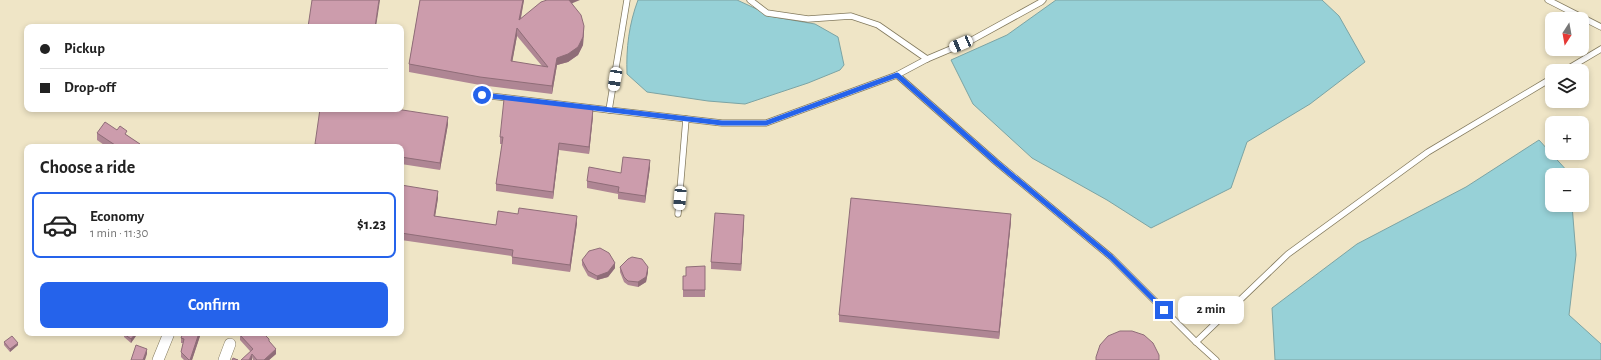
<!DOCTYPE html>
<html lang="en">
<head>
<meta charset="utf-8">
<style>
  :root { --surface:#fff; --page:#f6f6f6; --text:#222; --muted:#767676; --line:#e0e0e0; --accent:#2563eb }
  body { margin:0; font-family:"Alegreya Sans",sans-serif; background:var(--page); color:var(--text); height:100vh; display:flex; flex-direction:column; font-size:15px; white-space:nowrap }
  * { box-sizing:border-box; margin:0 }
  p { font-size:13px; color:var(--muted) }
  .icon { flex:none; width:22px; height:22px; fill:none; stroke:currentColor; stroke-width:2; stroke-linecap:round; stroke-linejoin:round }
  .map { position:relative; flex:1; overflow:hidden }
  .side { position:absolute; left:24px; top:144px; width:380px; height:192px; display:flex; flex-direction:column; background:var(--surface); border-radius:8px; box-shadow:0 2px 6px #0003 }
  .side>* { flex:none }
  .guide { position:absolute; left:24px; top:24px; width:380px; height:88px; border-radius:8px; box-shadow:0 2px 6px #0003; display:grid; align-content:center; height:88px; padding:0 16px; background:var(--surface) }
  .needle { width:26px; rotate:191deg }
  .controls { position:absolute; left:1545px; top:12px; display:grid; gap:8px }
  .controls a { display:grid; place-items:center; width:44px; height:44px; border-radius:8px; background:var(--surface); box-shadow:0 2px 6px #0003; font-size:20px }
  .end { position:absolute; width:18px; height:18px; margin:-9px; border:5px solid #2563eb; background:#fff; box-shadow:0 0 0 2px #fff }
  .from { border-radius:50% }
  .bubble { position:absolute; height:28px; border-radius:8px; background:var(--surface); box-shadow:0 2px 6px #0003; font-size:13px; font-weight:700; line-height:28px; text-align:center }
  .car { position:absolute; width:12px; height:24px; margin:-12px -6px; border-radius:5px; box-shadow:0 0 3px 1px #0007; background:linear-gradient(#fff 24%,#345 0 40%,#fff 0 76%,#345 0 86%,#fff 0) }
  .guide b { display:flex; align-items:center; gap:14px; height:38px; font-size:15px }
  .guide b+b { border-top:1px solid var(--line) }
  .guide i { width:10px; height:10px; background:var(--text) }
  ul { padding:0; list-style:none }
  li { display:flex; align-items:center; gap:12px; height:66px; margin:0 8px 6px; padding:0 8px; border:2px solid var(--line); border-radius:8px }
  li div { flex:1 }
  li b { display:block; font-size:15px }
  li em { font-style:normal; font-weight:700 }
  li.active { border-color:var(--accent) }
  li>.icon { width:36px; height:36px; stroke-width:1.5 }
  h2 { padding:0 16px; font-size:18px; line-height:48px }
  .cta { display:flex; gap:8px; margin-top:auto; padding:8px 16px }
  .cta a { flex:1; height:46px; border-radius:8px; background:var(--accent); color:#fff; font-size:16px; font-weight:700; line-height:46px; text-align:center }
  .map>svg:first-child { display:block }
</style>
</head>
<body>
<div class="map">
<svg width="1601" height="360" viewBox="0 0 1601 360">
  <rect width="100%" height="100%" fill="#efe5c6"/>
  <g fill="#97d1d7" stroke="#7ca4a4">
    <path d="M638,0h99l37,17 41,7 23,13 6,28 -4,5 -32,13 -63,21 -37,-3 -61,-9 -20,-18c-1,-26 2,-50 11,-74z"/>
    <polygon points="1056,0 1322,0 1339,16 1365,62 1310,104 1247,142 1231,188 1151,228 1107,200 1032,158 973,104 951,60 1007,35"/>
    <polygon points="1539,140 1569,173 1569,175 1552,175 1552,205 1572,205 1576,255 1569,315 1601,344 1601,360 1275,360 1272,308 1357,244 1466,187"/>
  </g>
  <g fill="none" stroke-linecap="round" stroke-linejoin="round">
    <g stroke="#837a5e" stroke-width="7">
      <g id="service">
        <polyline points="627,0 609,110 722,123 766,123 897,75 996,162 1111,257 1196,342 1216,360"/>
        <polyline points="750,0 767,13 808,19 851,16 878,25 927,59"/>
        <polyline points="1548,0 1601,27"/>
        <polyline points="1564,71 1601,49"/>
        <polyline points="897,75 927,59 972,40 1041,2 1043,0"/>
        <polyline points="482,95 609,110"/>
        <polyline points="678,214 686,119"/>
        <polyline points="1196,342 1288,254 1428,152 1552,78"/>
      </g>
    </g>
    <g stroke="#837a5e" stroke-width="12">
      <g id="minor">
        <polyline points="158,360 169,333"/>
        <polyline points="224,360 230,344"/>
      </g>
    </g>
    <use href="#service" stroke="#fff" stroke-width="5.5"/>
    <use href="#minor" stroke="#fff" stroke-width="11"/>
  </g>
  <g fill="#af8694" fill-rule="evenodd">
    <path d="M420,0h104l-3,18 51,-15 12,30 -1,12 -5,10 -10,7 -11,3 -5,29 -72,-9 -71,-13v-8zM517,36l25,30 -30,-4z"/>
    <polygon points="593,116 589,154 559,150 553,199 496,191 496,184 502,144 500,144 500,137"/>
    <polygon points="448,124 440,170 401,164 401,147 315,147 315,144"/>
    <polygon points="117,130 127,135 142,147 107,147 97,140 97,133"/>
    <polygon points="650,167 645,203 618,199 618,194 587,188 587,181 621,173"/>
    <polygon points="401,185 438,198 435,216 496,225 577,223 570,272 512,264 512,256 401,240"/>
    <polygon points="1011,221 999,339 839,322 839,315"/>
    <polygon points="744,222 741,271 711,269 711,262"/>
    <polygon points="582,260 615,268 608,277 597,280 588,276 582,265"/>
    <polygon points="705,266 705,297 683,297 683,276 686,276"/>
    <polygon points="620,267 648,272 646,282 638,287 628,285 624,282 620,272"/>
    <polygon points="124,333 138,333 131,343 124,337"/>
    <polygon points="153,333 162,333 160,336 157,336"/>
    <polygon points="183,333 201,333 192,360 184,360 181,357 181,352 183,343 181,343 181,338"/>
    <polygon points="240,335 269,342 276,354 269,360 253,360 250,351 240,340"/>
    <polygon points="4,342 18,345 10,352 4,345"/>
  </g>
  <g fill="#8f6d78">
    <polygon points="379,0 380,0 376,27 375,27"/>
    <polygon points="523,0 524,0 519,27 519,20"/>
    <polygon points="568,0 580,0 568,5"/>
    <polygon points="584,26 583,45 578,55 568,62 557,65 552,94 552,86 557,58"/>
    <polygon points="517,28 517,36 511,69 511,61"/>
    <polygon points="593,109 593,116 589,154 589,147"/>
    <polygon points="448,117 448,124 440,170 440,163"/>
    <polygon points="559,143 559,150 553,199 553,192"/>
    <polygon points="650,160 650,167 645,203 645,196"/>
    <polygon points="438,191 438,198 434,223 434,216"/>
    <polygon points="1011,214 1011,221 999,339 999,332"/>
    <polygon points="744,215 744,222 741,271 741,264"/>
    <polygon points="577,216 577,223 570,272 570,265"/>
    <polygon points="615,263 615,268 608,277 597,280 597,276"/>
    <polygon points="648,267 648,272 646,282 638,287 638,282"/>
    <polygon points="136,333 138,333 131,343 131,339"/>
    <polygon points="199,333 201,333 192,360 190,360"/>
    <polygon points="18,343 18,345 10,352 10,349"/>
    <polygon points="147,349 147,354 145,360 143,360"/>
    <polygon points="276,349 276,354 269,360 264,360"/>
    <polygon points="252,354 252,360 249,360"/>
  </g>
  <g fill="#cc9cac" stroke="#8f6d78" fill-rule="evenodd">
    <polygon points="312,0 379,0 375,27 308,27"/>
    <path d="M420,0h103l-4,20 22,-18 6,-2h22l12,15 3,11 -1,11 -5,10 -10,7 -11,4 -5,28 -72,-9 -71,-13zM517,28l31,39 -37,-6z"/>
    <polygon points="504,99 593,109 589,147 559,143 553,192 496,184 503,137 500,137"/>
    <polygon points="320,109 396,109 448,117 440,163 401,157 401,147 337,147 315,144"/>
    <polygon points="105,122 117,130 120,126 127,131 125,134 140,144 139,145 142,147 118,147 97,133"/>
    <polygon points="623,157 650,160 645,196 618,192 619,187 587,181 589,167 621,173"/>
    <polygon points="401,185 438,191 434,216 496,225 498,211 518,214 519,208 577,216 570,265 512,257 513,250 401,233"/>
    <polygon points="851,198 1011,214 999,332 839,315"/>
    <polygon points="715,213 744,215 741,264 711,262"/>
    <polygon points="600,248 609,253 615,263 608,272 597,276 588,271 582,260 589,251"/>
    <polygon points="632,257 642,259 648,267 646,277 638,282 628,281 624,277 620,267 628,259"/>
    <polygon points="705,266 705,290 683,290 683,276 686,276 686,267"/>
    <polygon points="1120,331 1132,331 1144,335 1153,343 1159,355 1159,360 1096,360 1096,357 1100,345 1108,336"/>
    <polygon points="124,333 136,333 131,339 124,334"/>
    <polygon points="183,333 199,333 190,360 189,360 181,352 184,339 181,338"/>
    <polygon points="242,333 263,333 269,339 269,341 276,349 264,360 257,360 252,354 249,360 241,360 253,349 240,335"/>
    <polygon points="12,336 18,343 10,349 4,342"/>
    <polygon points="136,345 147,349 143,360 131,360"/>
    <polygon points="233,358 238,360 232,360"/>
  </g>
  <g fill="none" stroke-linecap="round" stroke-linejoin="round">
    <polyline stroke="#2563eb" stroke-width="5" points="482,95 722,123 766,123 897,75 996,162 1111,257 1164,310"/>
  </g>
</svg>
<div class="controls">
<a><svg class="needle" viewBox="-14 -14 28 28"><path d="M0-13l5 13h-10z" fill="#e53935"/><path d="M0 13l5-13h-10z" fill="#767676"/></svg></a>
<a><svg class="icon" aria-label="layers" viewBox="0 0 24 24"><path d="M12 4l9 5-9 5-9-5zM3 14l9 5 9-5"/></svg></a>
<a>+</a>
<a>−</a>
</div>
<i class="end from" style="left:482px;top:95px"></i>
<i class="end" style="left:1164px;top:310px"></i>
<div class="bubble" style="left:1178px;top:296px;width:66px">2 min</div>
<i class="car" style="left:961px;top:44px;rotate:247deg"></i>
<i class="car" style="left:615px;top:79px;rotate:189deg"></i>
<i class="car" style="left:680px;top:198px;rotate:185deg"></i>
<div class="guide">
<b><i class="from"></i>Pickup</b>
<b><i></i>Drop-off</b>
</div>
<section class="side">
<h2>Choose a ride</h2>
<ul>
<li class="active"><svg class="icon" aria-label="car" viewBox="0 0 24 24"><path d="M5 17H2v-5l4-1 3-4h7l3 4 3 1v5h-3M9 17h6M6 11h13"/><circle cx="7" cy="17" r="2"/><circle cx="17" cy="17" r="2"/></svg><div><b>Economy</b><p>1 min · 11:30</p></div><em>$1.23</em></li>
</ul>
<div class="cta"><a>Confirm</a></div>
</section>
</div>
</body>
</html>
